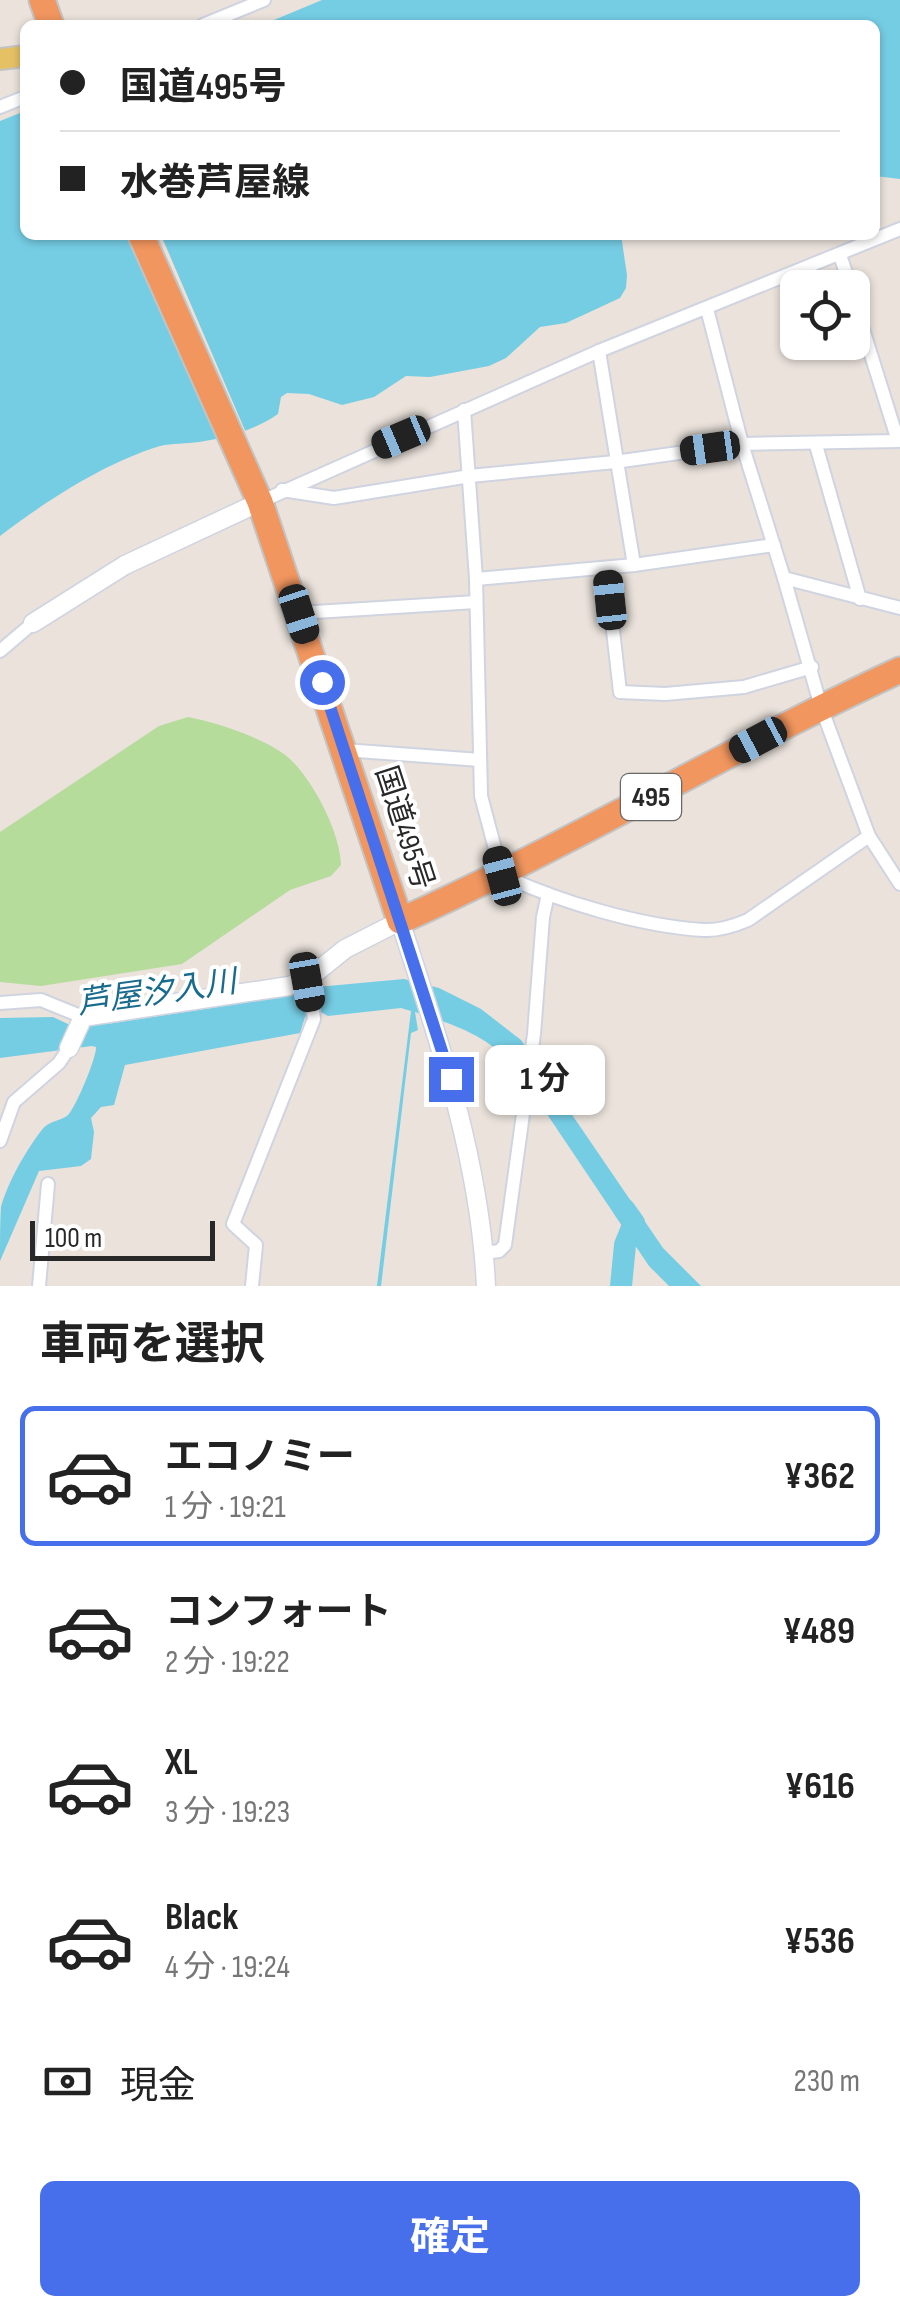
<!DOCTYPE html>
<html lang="ja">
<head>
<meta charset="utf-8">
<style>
  :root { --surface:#fff; --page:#f2f2f2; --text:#222; --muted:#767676; --line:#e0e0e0; --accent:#476eeb }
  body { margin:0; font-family:"Sofia Sans Condensed","Noto Sans JP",sans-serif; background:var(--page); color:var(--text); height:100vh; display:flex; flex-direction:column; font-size:38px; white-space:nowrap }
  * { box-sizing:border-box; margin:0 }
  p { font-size:32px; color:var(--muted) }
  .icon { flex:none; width:55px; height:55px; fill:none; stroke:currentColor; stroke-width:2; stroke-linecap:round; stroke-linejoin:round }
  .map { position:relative; height:1286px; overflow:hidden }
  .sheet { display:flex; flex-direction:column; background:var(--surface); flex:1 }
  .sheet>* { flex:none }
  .guide { position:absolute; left:20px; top:20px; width:860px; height:220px; border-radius:15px; box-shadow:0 2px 8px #0004; display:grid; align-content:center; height:220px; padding:0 40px; background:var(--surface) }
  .tools { position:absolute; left:780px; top:270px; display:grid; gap:20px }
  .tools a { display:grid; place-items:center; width:90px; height:90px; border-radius:15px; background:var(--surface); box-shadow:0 2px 8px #0004; font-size:50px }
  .scale { position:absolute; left:30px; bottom:25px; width:185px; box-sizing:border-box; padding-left:10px; border:5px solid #282828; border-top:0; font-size:28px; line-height:35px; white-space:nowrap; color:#282828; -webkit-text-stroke:8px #fff; paint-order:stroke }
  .end { position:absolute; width:45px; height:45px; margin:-22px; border:12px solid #476eeb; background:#fff; box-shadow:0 0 0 5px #fff }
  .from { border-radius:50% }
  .bubble { position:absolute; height:70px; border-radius:15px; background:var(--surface); box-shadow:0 2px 8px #0004; font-size:32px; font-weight:700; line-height:70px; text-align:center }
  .car { position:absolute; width:30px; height:60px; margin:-30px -15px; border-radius:12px; box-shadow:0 0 8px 2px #0007; background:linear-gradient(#222 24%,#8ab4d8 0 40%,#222 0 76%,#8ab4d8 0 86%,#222 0) }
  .guide b { display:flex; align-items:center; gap:35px; height:95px; font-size:38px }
  .guide b+b { border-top:2px solid var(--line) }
  .guide i { width:25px; height:25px; background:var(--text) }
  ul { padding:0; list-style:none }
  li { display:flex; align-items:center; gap:30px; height:140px; margin:0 20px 15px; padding:0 20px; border:5px solid transparent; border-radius:15px }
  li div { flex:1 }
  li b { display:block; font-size:38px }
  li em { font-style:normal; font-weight:700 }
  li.active { border-color:var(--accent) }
  li>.icon { width:90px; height:90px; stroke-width:1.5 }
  h2 { padding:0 40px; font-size:45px; line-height:120px }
  .pay { display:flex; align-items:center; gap:25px; height:110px; padding:0 40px; font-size:38px }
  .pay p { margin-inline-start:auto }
  .button { display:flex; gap:20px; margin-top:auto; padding:20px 40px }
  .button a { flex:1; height:115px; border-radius:15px; background:var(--accent); color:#fff; font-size:40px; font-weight:700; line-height:115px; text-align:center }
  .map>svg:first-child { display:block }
</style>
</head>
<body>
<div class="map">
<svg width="900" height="1286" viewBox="0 0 900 1286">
  <rect width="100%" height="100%" fill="#eae2db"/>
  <path fill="#b5dc9b" d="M188,717c28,5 82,23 102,42 24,23 50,73 51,106l-10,11 -41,14 -108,74 -141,22 -41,-4v-150l159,-106z"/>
  <g fill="#75cde4">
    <polygon points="322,0 900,0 900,179 875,176 875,25 262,25"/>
    <path d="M25,111v124h596l6,40 -1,13 -6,10 -54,25 -26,4 -34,31 -17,8 -59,11 -24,-1 -32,21 -32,8 -33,-11 -22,-1 -6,4 -3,17c-23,16 -52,24 -79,28 -13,2 -26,1 -39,4 -56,17 -114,55 -160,90v-415z"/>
    <path d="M404,979l35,9 42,21 40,31 142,208 38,38h-32l-20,-20 -133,-198c-29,-33 -61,-43 -101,-56l3,18 -7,3 -30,253h-4l34,-275 -10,-3 -73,8 -11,-6 -12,7 -5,16 -175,32 -11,40 -13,2 -10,11 3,14 -3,27 -10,7 -42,5 -39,90c0,-16 0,-38 1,-54 7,-25 24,-55 40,-76 7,-10 16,-9 26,-15 7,-4 30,-59 29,-69l-4,-1 -92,12v-40l53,-1 15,7h39l131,-20 79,-17z"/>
  </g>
  <polygon fill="#eae2db" points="127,235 161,235 247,435 219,442"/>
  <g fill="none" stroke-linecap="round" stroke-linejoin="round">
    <polyline stroke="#75cde4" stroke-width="22" points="621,1286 625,1245 634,1223 624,1209"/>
    <g stroke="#d0d4e0" stroke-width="16">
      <g id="street">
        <polyline points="203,25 264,0"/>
        <polyline points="0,107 25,97"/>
        <polyline points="840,255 851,288"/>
        <polyline points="707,309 742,444 784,578 900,608"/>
        <polyline points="599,351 634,565"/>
        <path d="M464,410l12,169 5,217 21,79c58,27 138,51 201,55 16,1 31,-4 45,-10l121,-84"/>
        <polyline points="816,445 860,599"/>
        <polyline points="282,490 334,498 470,476 615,462 742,444 898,441 852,294"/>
        <polyline points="260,502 599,351 900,229"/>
        <polyline points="606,569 620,692 665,694 744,687 812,667"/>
        <polyline points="784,578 821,707 869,836 900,884"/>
        <polyline points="476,579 634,565 774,545"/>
        <polyline points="299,613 476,602"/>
        <polyline points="0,651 33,623"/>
        <polyline points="344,750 480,760"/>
        <polyline points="0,1003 41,1000 83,1017"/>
        <polyline points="0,1141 14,1102 59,1063 69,1048"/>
        <polyline points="485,1253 499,1251 505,1245 534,1034 543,917 548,894"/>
        <polyline points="39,1286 48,1184"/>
        <polyline points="252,1286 256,1245 233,1224 314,1019 309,978"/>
      </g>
    </g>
    <g stroke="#d0d4e0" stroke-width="21">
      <g id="secondary">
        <polyline points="33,623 125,565 260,502"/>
        <path d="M69,1048l14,-31 206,-31 20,-8 36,-29 55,-28c39,119 80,239 86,365"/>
      </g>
    </g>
    <g stroke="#c3c3c3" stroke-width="24">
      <polyline id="primary" points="0,59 25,56"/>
    </g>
    <g stroke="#c3c3c3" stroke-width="29">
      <g id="highway">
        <polyline points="42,0 51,25"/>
        <path d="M141,235l119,267 140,419c170,-76 331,-173 500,-251"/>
      </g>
    </g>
    <use href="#street" stroke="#fff" stroke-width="12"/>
    <use href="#secondary" stroke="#fff" stroke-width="18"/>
    <use href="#primary" stroke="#e5c065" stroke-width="20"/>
    <use href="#highway" stroke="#f1965f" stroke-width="25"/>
  </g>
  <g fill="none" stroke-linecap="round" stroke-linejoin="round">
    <polyline stroke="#476eeb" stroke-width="12" points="322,682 451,1079"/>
  </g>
  <g text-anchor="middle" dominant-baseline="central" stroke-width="8" stroke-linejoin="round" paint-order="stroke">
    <rect fill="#fff" stroke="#686868" stroke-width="2.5" x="621" y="774" width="60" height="46" rx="8"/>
    <g font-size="28" font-weight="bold" fill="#282828">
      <text x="651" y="797">495</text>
    </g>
    <g font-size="30" fill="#282828" stroke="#fff">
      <text transform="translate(404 828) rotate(72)">国道495号</text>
    </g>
    <g font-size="32" font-style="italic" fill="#186b8d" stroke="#fff">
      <text transform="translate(157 993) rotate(-8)">芦屋汐入川</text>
    </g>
  </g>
</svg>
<div class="tools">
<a><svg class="icon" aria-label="locate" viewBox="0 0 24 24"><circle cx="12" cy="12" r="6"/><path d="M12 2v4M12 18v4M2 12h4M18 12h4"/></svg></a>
</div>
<div class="scale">100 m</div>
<i class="end from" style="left:322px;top:682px"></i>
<i class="end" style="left:451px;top:1079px"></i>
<div class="bubble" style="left:485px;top:1045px;width:120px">1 分</div>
<i class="car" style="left:401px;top:437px;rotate:247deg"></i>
<i class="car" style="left:710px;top:448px;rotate:262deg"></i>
<i class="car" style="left:610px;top:600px;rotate:354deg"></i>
<i class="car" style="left:299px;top:614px;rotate:162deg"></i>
<i class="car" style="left:758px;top:740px;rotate:242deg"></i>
<i class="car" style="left:502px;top:876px;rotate:345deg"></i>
<i class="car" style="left:307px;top:982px;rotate:170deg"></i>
<div class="guide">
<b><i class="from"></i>国道495号</b>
<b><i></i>水巻芦屋線</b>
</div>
</div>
<section class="sheet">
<h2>車両を選択</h2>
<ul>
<li class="active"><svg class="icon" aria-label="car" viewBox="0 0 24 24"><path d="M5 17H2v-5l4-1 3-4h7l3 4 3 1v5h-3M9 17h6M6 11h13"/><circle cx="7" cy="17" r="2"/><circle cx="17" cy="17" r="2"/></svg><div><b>エコノミー</b><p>1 分 · 19:21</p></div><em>¥362</em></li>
<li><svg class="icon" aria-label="car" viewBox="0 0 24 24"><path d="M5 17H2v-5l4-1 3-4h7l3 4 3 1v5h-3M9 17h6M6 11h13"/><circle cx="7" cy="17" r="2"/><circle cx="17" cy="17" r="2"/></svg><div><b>コンフォート</b><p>2 分 · 19:22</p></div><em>¥489</em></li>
<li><svg class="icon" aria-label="car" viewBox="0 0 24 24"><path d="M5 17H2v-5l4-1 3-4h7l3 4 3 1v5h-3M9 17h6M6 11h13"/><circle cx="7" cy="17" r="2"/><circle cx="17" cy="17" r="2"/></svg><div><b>XL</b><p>3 分 · 19:23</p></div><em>¥616</em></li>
<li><svg class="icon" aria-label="car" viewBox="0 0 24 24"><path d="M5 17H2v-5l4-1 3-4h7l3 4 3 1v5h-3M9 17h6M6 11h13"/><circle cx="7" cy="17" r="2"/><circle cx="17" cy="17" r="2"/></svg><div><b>Black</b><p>4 分 · 19:24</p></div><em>¥536</em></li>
</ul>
<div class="pay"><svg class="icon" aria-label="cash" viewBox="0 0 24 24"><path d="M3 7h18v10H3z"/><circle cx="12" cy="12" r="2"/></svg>現金<p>230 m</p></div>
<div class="button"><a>確定</a></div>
</section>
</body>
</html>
